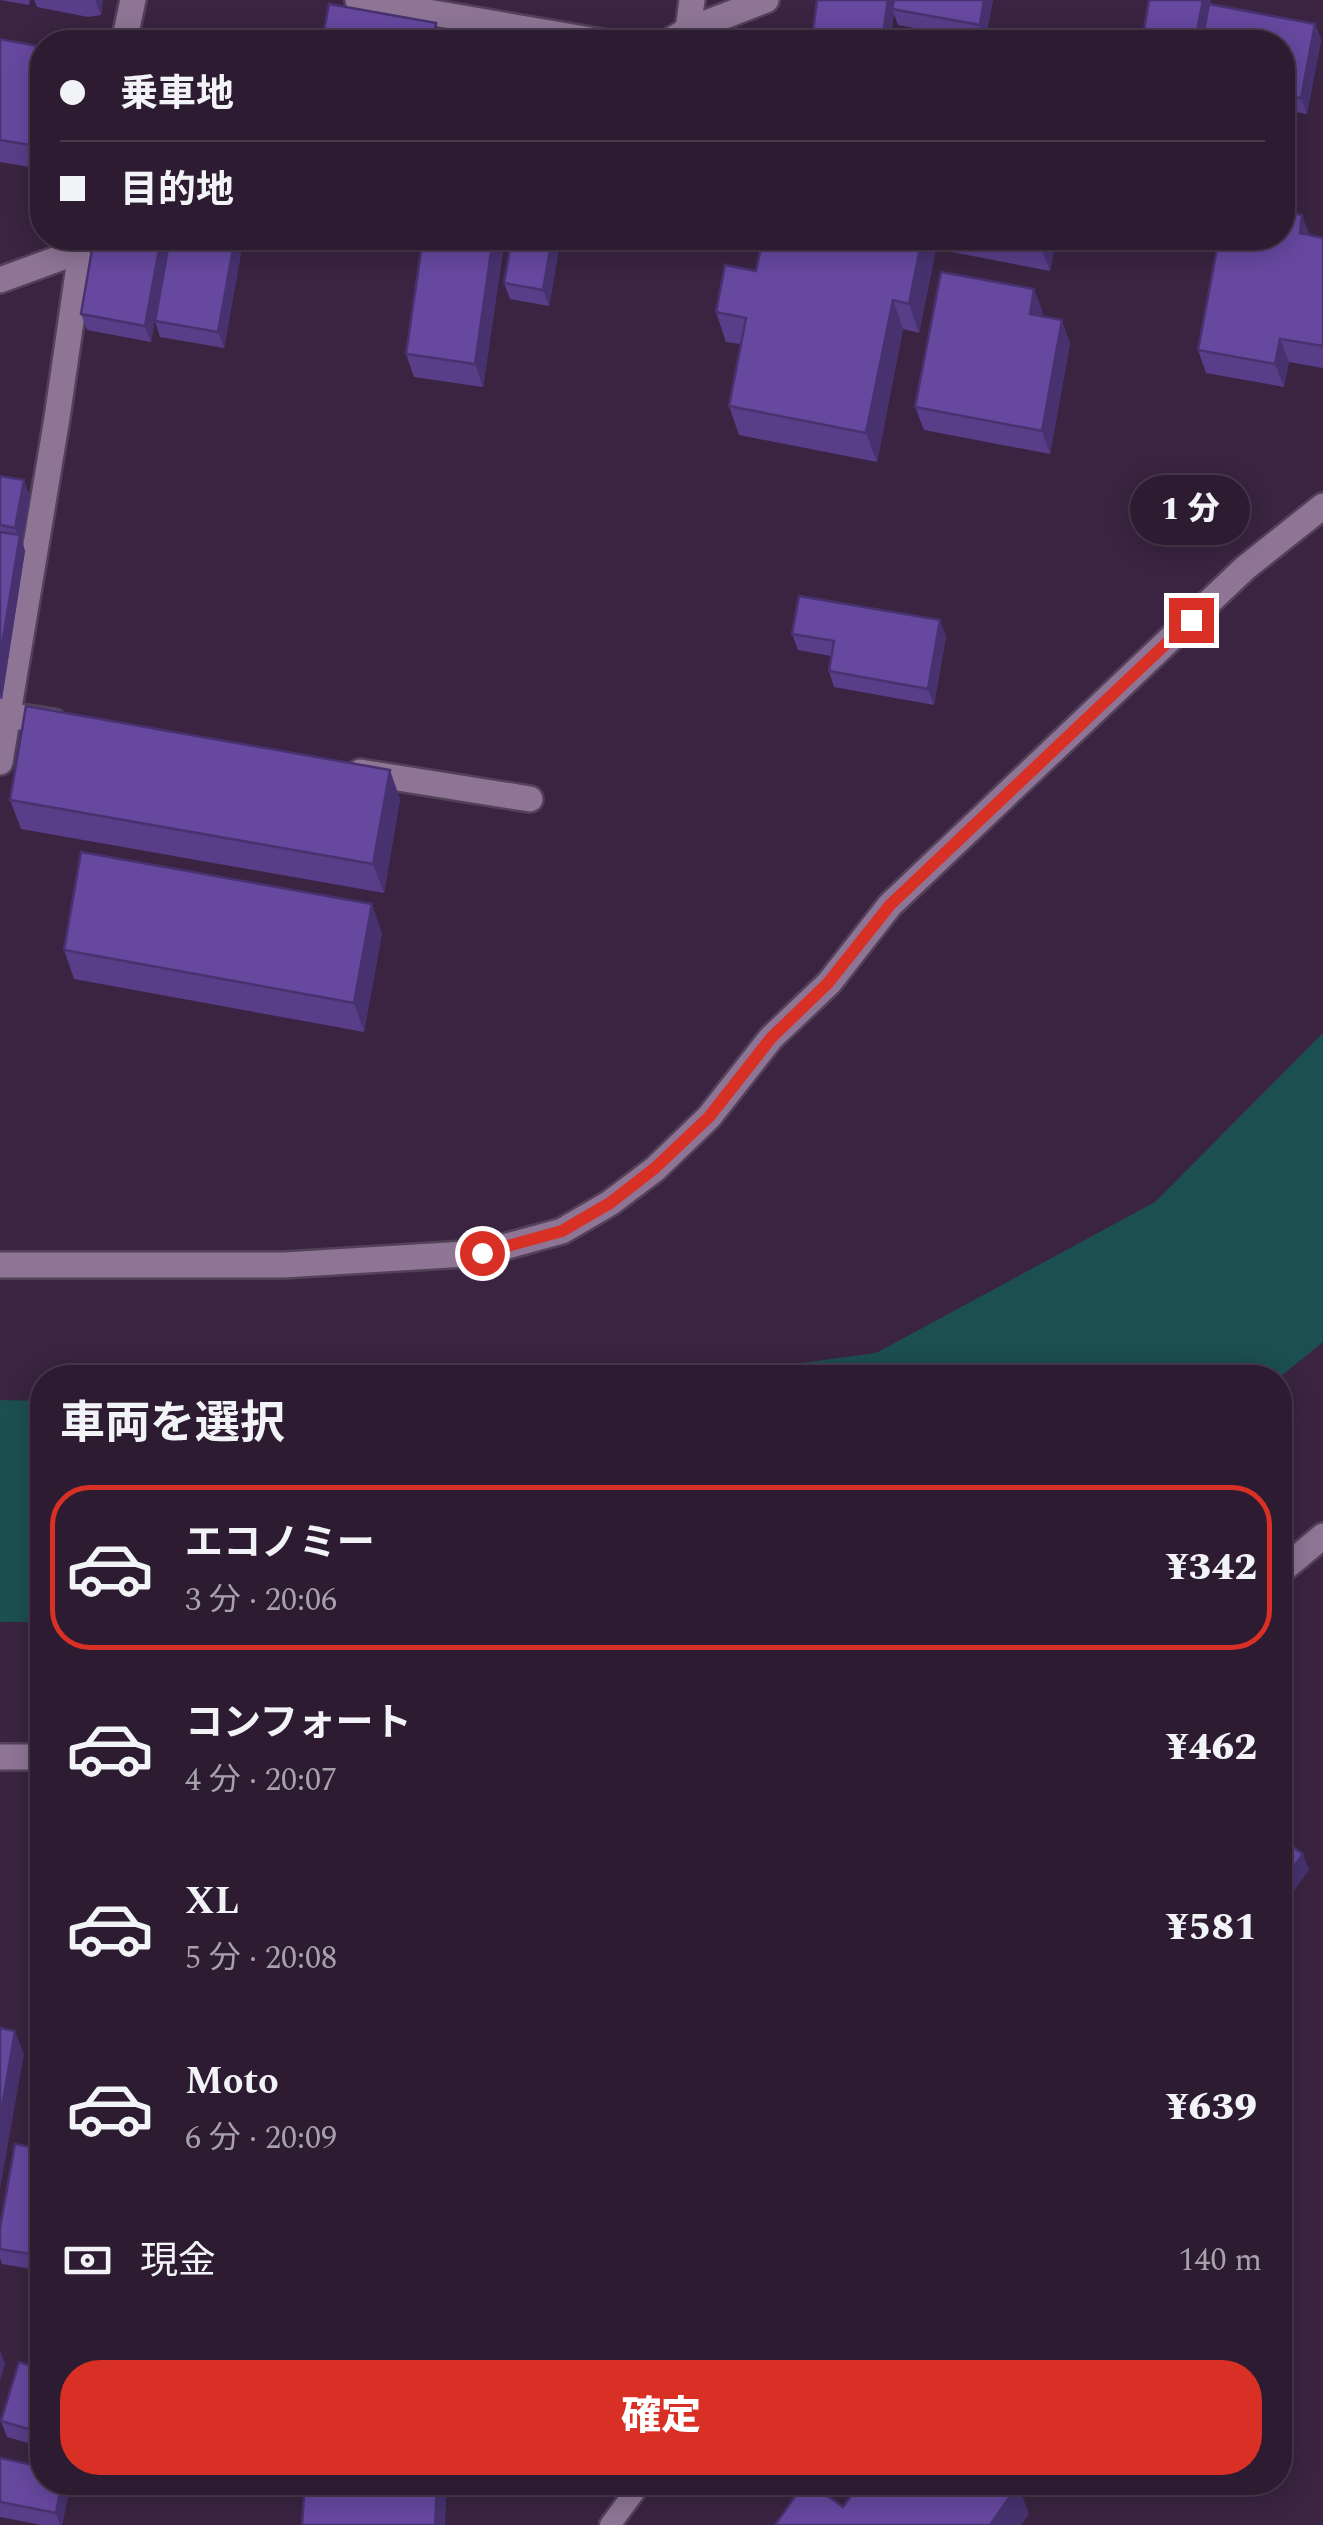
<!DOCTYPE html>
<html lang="ja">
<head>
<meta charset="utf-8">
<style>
  :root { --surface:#2c1b31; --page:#38283d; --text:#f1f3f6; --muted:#a6a1ab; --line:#48394d; --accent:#d93025 }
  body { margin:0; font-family:Spectral,"Noto Sans JP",serif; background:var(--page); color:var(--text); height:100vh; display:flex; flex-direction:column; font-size:38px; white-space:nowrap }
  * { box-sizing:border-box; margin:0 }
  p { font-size:32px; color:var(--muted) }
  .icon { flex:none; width:55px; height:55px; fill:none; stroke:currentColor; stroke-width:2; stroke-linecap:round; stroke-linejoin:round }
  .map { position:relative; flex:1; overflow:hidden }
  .details { position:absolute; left:30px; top:1365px; width:1262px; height:1130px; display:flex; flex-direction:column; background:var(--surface); border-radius:40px; box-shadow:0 5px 25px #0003,0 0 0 2px var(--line) }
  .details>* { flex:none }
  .banner { position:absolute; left:30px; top:30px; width:1265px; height:220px; border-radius:40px; box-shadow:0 5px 25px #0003,0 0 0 2px var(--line); display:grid; align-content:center; height:220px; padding:0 30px; background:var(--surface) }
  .end { position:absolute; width:45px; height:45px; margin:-22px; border:12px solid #d93025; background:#fff; box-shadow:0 0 0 5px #fff }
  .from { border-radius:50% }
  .bubble { position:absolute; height:70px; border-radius:35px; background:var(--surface); box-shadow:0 5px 25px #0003,0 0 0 2px var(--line); font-size:32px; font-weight:800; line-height:70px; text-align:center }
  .banner b { display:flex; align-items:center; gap:35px; height:95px; font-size:38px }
  .banner b+b { border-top:2px solid var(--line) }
  .banner i { width:25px; height:25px; background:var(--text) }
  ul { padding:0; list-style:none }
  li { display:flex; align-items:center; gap:30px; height:165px; margin:0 20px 15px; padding:0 10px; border:5px solid transparent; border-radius:40px }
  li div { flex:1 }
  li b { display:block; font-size:38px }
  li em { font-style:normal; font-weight:800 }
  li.active { border-color:var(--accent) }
  li>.icon { width:90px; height:90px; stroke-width:1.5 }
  h2 { padding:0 30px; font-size:45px; line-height:120px }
  .pay { display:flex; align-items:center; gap:25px; height:110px; padding:0 30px; font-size:38px }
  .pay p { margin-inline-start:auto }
  .button { display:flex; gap:20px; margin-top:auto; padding:20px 30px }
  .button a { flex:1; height:115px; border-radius:40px; background:var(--accent); color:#fff; font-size:40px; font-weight:800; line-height:115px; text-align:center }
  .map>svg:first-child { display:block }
</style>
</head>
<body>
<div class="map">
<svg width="1323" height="2525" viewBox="0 0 1323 2525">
  <rect width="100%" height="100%" fill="#3a2441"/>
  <g fill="#1c4f50">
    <polygon points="1323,1033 1323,1342 1280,1377 698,1377 876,1353 1155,1202"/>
    <polygon points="0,1400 42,1401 42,1622 0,1622"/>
  </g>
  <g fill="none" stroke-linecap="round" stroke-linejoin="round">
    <g stroke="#534059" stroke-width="25">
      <polyline id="lane" points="610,2525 642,2482"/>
    </g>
    <g stroke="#534059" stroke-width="30">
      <g id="street">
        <polyline points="358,0 602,42"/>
        <polyline points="688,30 692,0"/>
        <polyline points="124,42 133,0"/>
        <polyline points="668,42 688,30 766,0"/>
        <polyline points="0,280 115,238"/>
        <polyline points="0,714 54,722"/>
        <polyline points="0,762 57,418 83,238"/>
        <polyline points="360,772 530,799"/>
        <polyline points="0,1265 284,1265 482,1253 562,1231 610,1203 655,1169 709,1117 771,1038 829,983 890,905 1245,568 1323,506"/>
        <polyline points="1280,1572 1323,1536"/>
        <polyline points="0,1757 42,1757"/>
      </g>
    </g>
    <use href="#lane" stroke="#8e7596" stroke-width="20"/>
    <use href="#street" stroke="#8e7596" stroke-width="25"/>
  </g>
  <g fill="#583e89">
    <polygon points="0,0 30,0 29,5"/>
    <polygon points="34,0 103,0 101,15 88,17 37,7"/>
    <polygon points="817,0 993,0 985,41 898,25 894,14 890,42 817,42 813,31"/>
    <polygon points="1211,5 1315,24 1321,40 1307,114 1282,110 1282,42"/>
    <polygon points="0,39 42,47 42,169 0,162"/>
    <polygon points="1310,235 1323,238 1323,368 1289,362 1284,387 1206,373 1198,350"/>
    <polygon points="423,238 505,238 483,387 414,377 406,354"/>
    <polygon points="552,238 558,238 560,242 549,306 510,299 504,283"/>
    <polygon points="763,238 1056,238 1050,271 936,249 919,333 903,329 877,462 739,435 729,406 741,344 726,342 716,312 756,271"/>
    <polygon points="161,239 166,255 151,342 87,330 81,314"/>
    <polygon points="241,253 224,348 160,337 155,321"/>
    <polygon points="1043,312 1042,316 1070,343 1050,454 924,430 915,407"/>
    <polygon points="0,476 30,496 22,541 25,551 2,699 0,699"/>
    <polygon points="792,634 946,636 934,705 834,687 829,671 831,656 798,650"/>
    <polygon points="400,799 384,893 21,829 10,800"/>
    <polygon points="382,933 364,1032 74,979 64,950"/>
    <polygon points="42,2149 42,2271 2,2264 0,2258 0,2228"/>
    <polygon points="42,2369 42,2447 7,2437 1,2421"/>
    <polygon points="0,2458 70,2487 62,2525 42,2525 0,2517"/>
  </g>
  <g fill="#47326f">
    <polygon points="95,0 103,0 101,15"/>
    <polygon points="888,0 895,0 892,9 894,14 890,42 883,42"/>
    <polygon points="984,0 993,0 985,41 980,25"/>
    <polygon points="1203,0 1211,0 1204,42 1195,42"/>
    <polygon points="436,23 442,39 441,42 433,42"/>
    <polygon points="1315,24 1321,40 1307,114 1301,98"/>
    <polygon points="1302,215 1311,238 1300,233"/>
    <polygon points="235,238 241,253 224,348 218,332"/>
    <polygon points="493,238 505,238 483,387 475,364"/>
    <polygon points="552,238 558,238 560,242 549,306 543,290"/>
    <polygon points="922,238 932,238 936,249 919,333 909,304"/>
    <polygon points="1040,238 1056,238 1050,271 1039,242"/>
    <polygon points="161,239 166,255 151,342 145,326"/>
    <polygon points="1034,289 1043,312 1038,337 1030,314"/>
    <polygon points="893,300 903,329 877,462 866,433"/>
    <polygon points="1062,320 1070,343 1050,454 1042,431"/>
    <polygon points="1280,339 1289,362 1284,387 1275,364"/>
    <polygon points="24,480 30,496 22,541 25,551 2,699 0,694 0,657 19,538 15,528"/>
    <polygon points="940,620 946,636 934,705 928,689"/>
    <polygon points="390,770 400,799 384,893 373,864"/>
    <polygon points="372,904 382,933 364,1032 354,1003"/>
    <polygon points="1303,1854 1309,1870 1284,1905 1280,1893 1280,1886"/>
    <polygon points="15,2031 24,2054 0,2189 0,2118"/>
    <polygon points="0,2351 5,2364 0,2380"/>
    <polygon points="62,2482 68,2482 70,2487 62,2525 60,2525 56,2513"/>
    <polygon points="437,2482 447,2482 445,2525 435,2525"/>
    <polygon points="1018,2485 1029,2514 1021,2525 990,2525"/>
  </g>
  <g fill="#66489f" stroke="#47326f" stroke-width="2.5">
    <polygon points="817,0 888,0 882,41 813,31"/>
    <polygon points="894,0 984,0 980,25 892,9"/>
    <polygon points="1149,0 1203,0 1195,42 1142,42"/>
    <polygon points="329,4 436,23 433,42 322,42"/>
    <polygon points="1209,4 1315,24 1301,98 1282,95 1282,42 1202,42"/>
    <polygon points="0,39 42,47 42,147 0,140"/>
    <polygon points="1282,211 1302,215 1300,233 1323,238 1323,346 1280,339 1275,364 1198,350 1219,238 1282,238"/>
    <polygon points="118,238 161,239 145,326 81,314 93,244"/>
    <polygon points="170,238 235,238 218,332 155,321"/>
    <polygon points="423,238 493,238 475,364 406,354"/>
    <polygon points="512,238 552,238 543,290 504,283"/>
    <polygon points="763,238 922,238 909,304 893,300 866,433 729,406 746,318 716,312 725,265 756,271"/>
    <polygon points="1015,238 1040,238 1039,242"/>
    <polygon points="941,272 1034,289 1030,314 1062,320 1042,431 915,407"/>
    <polygon points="0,476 24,480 15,528 0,525"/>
    <polygon points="0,532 20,535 0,657"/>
    <polygon points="799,596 940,620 928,689 829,671 834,641 792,634"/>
    <polygon points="26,706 390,770 373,864 10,800"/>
    <polygon points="81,852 372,904 354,1003 64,950"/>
    <polygon points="1280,1838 1303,1854 1280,1886"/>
    <polygon points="0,2028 15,2031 0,2118"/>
    <polygon points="15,2144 42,2149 42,2256 0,2249 0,2228"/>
    <polygon points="19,2362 42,2369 42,2433 1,2421"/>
    <polygon points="0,2458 42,2467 42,2482 62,2482 56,2513 0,2502"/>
    <polygon points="305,2482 437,2482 435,2525 302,2525"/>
    <polygon points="805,2482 808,2482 843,2507 861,2482 1014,2482 1018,2485 990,2525 775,2525"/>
  </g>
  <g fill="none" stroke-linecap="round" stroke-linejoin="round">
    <polyline stroke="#d93025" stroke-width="12" points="482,1253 562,1231 610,1203 655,1168 709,1117 771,1038 828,983 890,905 1191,620"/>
  </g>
</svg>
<i class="end from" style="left:482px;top:1253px"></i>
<i class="end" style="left:1191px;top:620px"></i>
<div class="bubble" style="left:1130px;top:475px;width:120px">1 分</div>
<div class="banner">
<b><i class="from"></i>乗車地</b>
<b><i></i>目的地</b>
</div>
<section class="details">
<h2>車両を選択</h2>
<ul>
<li class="active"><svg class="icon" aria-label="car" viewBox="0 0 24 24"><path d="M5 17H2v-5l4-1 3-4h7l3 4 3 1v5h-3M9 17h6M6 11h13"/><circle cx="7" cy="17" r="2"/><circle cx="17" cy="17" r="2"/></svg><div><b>エコノミー</b><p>3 分 · 20:06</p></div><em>¥342</em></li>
<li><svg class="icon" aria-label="car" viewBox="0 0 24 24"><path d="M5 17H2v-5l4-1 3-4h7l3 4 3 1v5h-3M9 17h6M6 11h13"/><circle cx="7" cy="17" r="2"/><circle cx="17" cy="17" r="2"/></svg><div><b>コンフォート</b><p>4 分 · 20:07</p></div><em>¥462</em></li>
<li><svg class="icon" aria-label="car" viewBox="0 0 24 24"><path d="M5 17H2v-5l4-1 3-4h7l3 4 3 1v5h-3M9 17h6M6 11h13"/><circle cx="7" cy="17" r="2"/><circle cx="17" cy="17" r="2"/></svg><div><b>XL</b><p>5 分 · 20:08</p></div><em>¥581</em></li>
<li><svg class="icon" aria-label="car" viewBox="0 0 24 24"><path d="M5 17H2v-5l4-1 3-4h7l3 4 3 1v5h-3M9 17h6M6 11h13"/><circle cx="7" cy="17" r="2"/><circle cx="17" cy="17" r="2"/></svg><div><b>Moto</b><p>6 分 · 20:09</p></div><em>¥639</em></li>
</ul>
<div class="pay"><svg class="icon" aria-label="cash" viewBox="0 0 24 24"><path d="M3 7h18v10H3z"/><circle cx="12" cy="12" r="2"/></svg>現金<p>140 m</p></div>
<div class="button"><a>確定</a></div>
</section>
</div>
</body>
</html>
